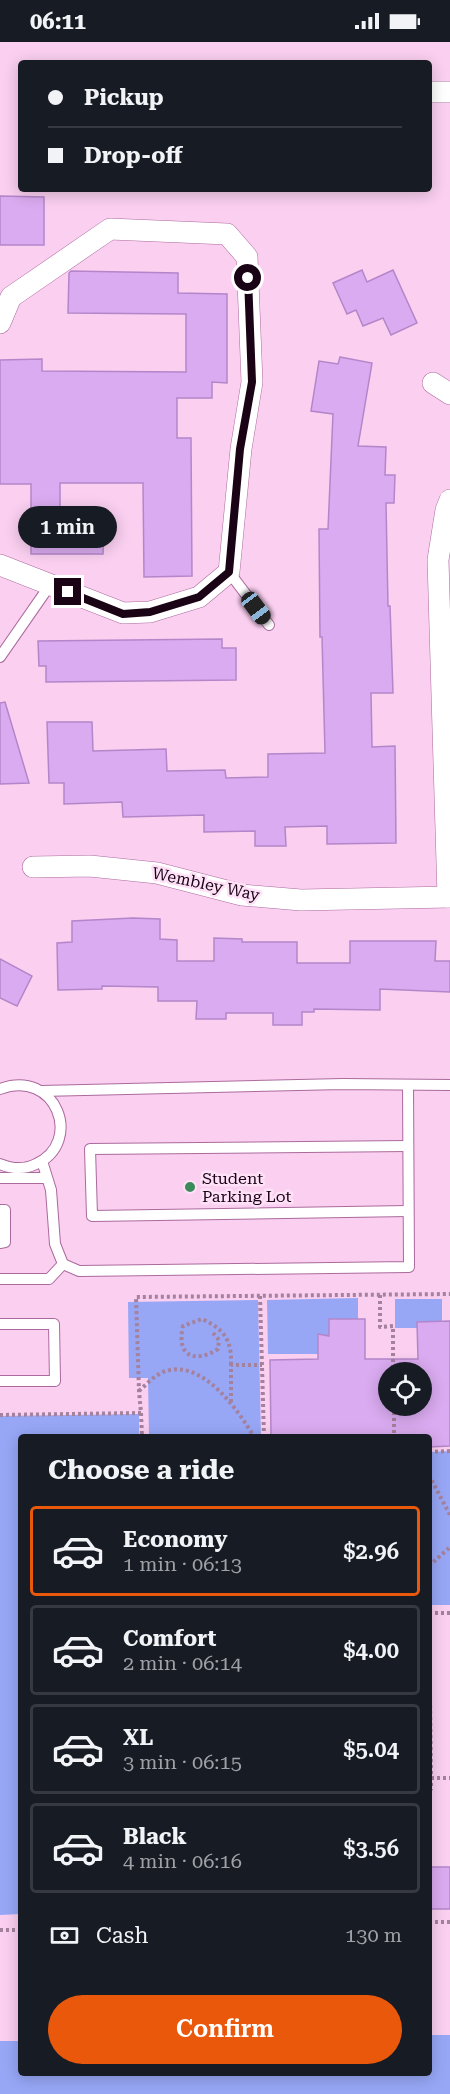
<!DOCTYPE html>
<html lang="en">
<head>
<meta charset="utf-8">
<style>
  :root { --surface:#171b24; --page:#20242c; --text:#f1f3f6; --muted:#9ea1a6; --line:#363941; --accent:#ea580c }
  body { margin:0; font-family:"Roboto Serif",serif; background:var(--page); color:var(--text); height:100vh; display:flex; flex-direction:column; font-size:22px; white-space:nowrap }
  * { box-sizing:border-box; margin:0 }
  p { font-size:20px; color:var(--muted) }
  .icon { flex:none; width:33px; height:33px; fill:none; stroke:currentColor; stroke-width:2; stroke-linecap:round; stroke-linejoin:round }
  .map { position:relative; flex:1; overflow:hidden }
  .panel { position:absolute; left:18px; top:1392px; width:414px; height:642px; display:flex; flex-direction:column; background:var(--surface); border-radius:6px; box-shadow:0 3px 15px #0003 }
  .panel>* { flex:none }
  .hud { position:absolute; left:18px; top:18px; width:414px; height:132px; border-radius:6px; box-shadow:0 3px 15px #0003; display:grid; align-content:center; height:132px; padding:0 30px; background:var(--surface) }
  .fabs { position:absolute; left:378px; top:1320px; display:grid; gap:12px }
  .fabs a { display:grid; place-items:center; width:54px; height:54px; border-radius:50%; background:var(--surface); box-shadow:0 3px 15px #0003; font-size:30px }
  .end { position:absolute; width:27px; height:27px; margin:-14px; border:8px solid #190315; background:#fff; box-shadow:0 0 0 3px #fff }
  .from { border-radius:50% }
  .bubble { position:absolute; height:42px; border-radius:21px; background:var(--surface); box-shadow:0 3px 15px #0003; font-size:20px; font-weight:600; line-height:42px; text-align:center }
  .car { position:absolute; width:18px; height:36px; margin:-18px -9px; border-radius:8px; box-shadow:0 0 4px 2px #0007; background:linear-gradient(#222 24%,#8ab4d8 0 40%,#222 0 76%,#8ab4d8 0 86%,#222 0) }
  .hud b { display:flex; align-items:center; gap:21px; height:57px; font-size:22px }
  .hud b+b { border-top:2px solid var(--line) }
  .hud i { width:15px; height:15px; background:var(--text) }
  ul { padding:0; list-style:none }
  li { display:flex; align-items:center; gap:18px; height:90px; margin:0 12px 9px; padding:0 18px; border:3px solid var(--line); border-radius:6px }
  li div { flex:1 }
  li b { display:block; font-size:22px }
  li em { font-style:normal; font-weight:600 }
  li.active { border-color:var(--accent) }
  li>.icon { width:54px; height:54px; stroke-width:1.5 }
  h2 { padding:0 30px; font-size:27px; line-height:72px }
  .pay { display:flex; align-items:center; gap:15px; height:66px; padding:0 30px; font-size:22px }
  .pay p { margin-inline-start:auto }
  .cta { display:flex; gap:12px; margin-top:auto; padding:12px 30px }
  .cta a { flex:1; height:69px; border-radius:36px; background:var(--accent); color:#fff; font-size:24px; font-weight:600; line-height:69px; text-align:center }
  .status { display:flex; justify-content:space-between; align-items:center; height:42px; padding:0 30px; background:var(--surface); direction:ltr }
  .status svg { height:16px; fill:currentColor }
  .map>svg:first-child { display:block }
</style>
</head>
<body>
<div class="status"><b>06:11</b><svg viewBox="0 0 49 12"><path d="M0 12V9h3v3zM5 12V6h3v6zM10 12V3h3v9zM15 12V0h3v12zM26 1h20v11H26zM47 4h2v5h-2z"/></svg></div>
<div class="map">
<svg width="450" height="2052" viewBox="0 0 450 2052">
  <rect width="100%" height="100%" fill="#facff0"/>
  <g fill="#97a7f6">
    <polygon points="358,1256 358,1277 329,1277 329,1294 318,1293 318,1312 268,1312 267,1258"/>
    <polygon points="395,1257 442,1257 442,1279 418,1280 417,1286 395,1286"/>
    <polygon points="258,1258 261,1395 149,1395 148,1336 129,1336 128,1260"/>
    <polygon points="139,1372 139,1395 21,1395 21,1872 0,1873 0,1374"/>
    <polygon points="450,1409 450,1563 429,1563 429,1410"/>
    <polygon points="429,1993 450,1993 450,2052 0,2052 0,1999 21,1999 21,2031 429,2031"/>
  </g>
  <g fill="#daabf0" stroke="#b486c9" stroke-width="1.5" fill-rule="evenodd">
    <polygon points="0,154 44,155 44,203 0,203"/>
    <polygon points="362,228 367,240 393,228 417,281 391,293 383,276 363,284 356,268 347,272 333,241"/>
    <polygon points="71,229 178,231 178,251 227,252 227,341 212,340 212,356 177,356 177,396 191,396 192,534 144,535 143,441 60,441 60,481 104,481 103,512 31,512 31,442 0,442 0,318 42,317 42,329 186,330 186,272 68,271 69,231"/>
    <polygon points="340,315 372,321 358,404 386,405 385,433 395,433 394,461 386,461 388,564 390,564 393,651 371,651 372,705 395,704 396,801 327,802 327,784 285,785 286,804 255,804 255,789 204,790 204,773 123,775 122,760 64,762 64,741 49,741 47,680 92,680 93,709 166,707 167,729 225,728 226,736 268,735 268,712 325,711 322,595 320,595 319,487 328,487 333,372 311,369 319,319 338,322"/>
    <polygon points="222,597 222,606 236,606 236,638 46,640 46,624 39,624 38,599"/>
    <polygon points="5,660 29,741 0,742 0,661"/>
    <polygon points="133,876 160,877 160,897 177,898 177,919 214,919 214,896 242,897 242,900 297,900 297,921 350,921 350,899 436,899 435,919 450,919 450,950 380,947 380,968 314,967 314,970 302,970 302,983 273,983 273,971 226,971 226,977 196,977 197,959 158,959 158,945 102,944 102,947 58,948 57,901 72,900 72,879"/>
    <polygon points="0,917 32,934 17,964 0,956"/>
    <path d="M329,1277h36v40h53l-1,-37 33,-1v125l-21,1v-10h-158l-1,-77 48,-1v-25l11,2zM388,1330h34v34h-34z"/>
    <rect x="429" y="1825" width="21" height="42"/>
  </g>
  <g fill="none" stroke-linecap="round" stroke-linejoin="round">
    <g stroke="#ab6a9d" stroke-width="12">
      <g id="service">
        <polyline points="229,530 269,583"/>
        <polyline points="0,615 50,543"/>
        <path d="M0,1047c56,-21 84,53 36,75 -12,6 -24,5 -36,0"/>
        <polyline points="41,1049 343,1042 450,1043"/>
        <polyline points="408,1104 90,1107 92,1174 408,1169"/>
        <polyline points="42,1119 51,1148 55,1202 63,1222 79,1229 409,1225 408,1043"/>
        <polyline points="0,1136 46,1136"/>
        <polyline points="0,1168 5,1168 5,1200 0,1201"/>
        <polyline points="0,1237 49,1237 63,1222"/>
        <polyline points="0,1282 54,1282 55,1339 0,1339"/>
      </g>
    </g>
    <g stroke="#ab6a9d" stroke-width="22">
      <g id="minor">
        <polyline points="429,50 450,50"/>
        <polyline points="0,281 11,255 110,187 227,192 247,215 252,340 241,407 229,530 199,555 150,570 123,571 0,523"/>
        <polyline points="433,341 450,352"/>
        <polyline points="33,825 90,824 157,831 242,853 301,858 450,855"/>
        <polyline points="448,855 438,518 446,468 450,458"/>
      </g>
    </g>
    <g stroke="#a4819c" stroke-width="4" stroke-dasharray="3 3" stroke-linecap="butt">
      <polyline points="380,1253 380,1285 393,1284 393,1330"/>
      <polyline points="260,1254 264,1395"/>
      <path d="M213,1291l6,7 -1,9c-24,15 -42,7 -35,-23l19,-7c22,10 30,21 29,46"/>
      <path d="M139,1349c9,-8 18,-19 31,-21 35,-7 69,41 84,67"/>
      <polyline points="231,1360 231,1323 262,1323"/>
      <polyline points="394,1364 394,1395"/>
      <polyline points="141,1371 142,1395"/>
      <polyline points="0,1373 141,1371 139,1349 136,1255 450,1252"/>
      <polyline points="429,1410 450,1409"/>
      <polyline points="429,1433 450,1473"/>
      <polyline points="429,1524 450,1505"/>
      <polyline points="429,1571 450,1571"/>
      <polyline points="429,1573 431,1736 431,1747 429,1747"/>
      <polyline points="431,1736 450,1736"/>
      <polyline points="429,1880 450,1880"/>
      <polyline points="0,1888 21,1888"/>
    </g>
    <use href="#service" stroke="#fff" stroke-width="10"/>
    <use href="#minor" stroke="#fff" stroke-width="21"/>
  </g>
  <g fill="none" stroke-linecap="round" stroke-linejoin="round">
    <polyline stroke="#190315" stroke-width="8" points="68,550 123,572 150,570 199,555 229,530 240,407 252,340 248,236"/>
  </g>
  <circle fill="#3a8a5a" stroke="#ffe1f7" stroke-width="2" cx="190" cy="1145" r="6"/>
  <g text-anchor="middle" dominant-baseline="central" stroke-width="5" stroke-linejoin="round" paint-order="stroke">
    <g font-size="16" fill="#190315" stroke="#ffe1f7">
      <text transform="translate(206 842) rotate(12)">Wembley Way</text>
    </g>
    <g font-size="16" fill="#190315" stroke="#ffe1f7" text-anchor="start">
      <text x="202" y="1136">Student<tspan x="202" dy="18">Parking Lot</tspan></text>
    </g>
  </g>
</svg>
<div class="fabs">
<a><svg class="icon" aria-label="locate" viewBox="0 0 24 24"><circle cx="12" cy="12" r="6"/><path d="M12 2v4M12 18v4M2 12h4M18 12h4"/></svg></a>
</div>
<i class="end from" style="left:248px;top:236px"></i>
<i class="end" style="left:68px;top:550px"></i>
<div class="bubble" style="left:18px;top:464px;width:99px">1 min</div>
<i class="car" style="left:256px;top:566px;rotate:143deg"></i>
<div class="hud">
<b><i class="from"></i>Pickup</b>
<b><i></i>Drop-off</b>
</div>
<section class="panel">
<h2>Choose a ride</h2>
<ul>
<li class="active"><svg class="icon" aria-label="car" viewBox="0 0 24 24"><path d="M5 17H2v-5l4-1 3-4h7l3 4 3 1v5h-3M9 17h6M6 11h13"/><circle cx="7" cy="17" r="2"/><circle cx="17" cy="17" r="2"/></svg><div><b>Economy</b><p>1 min · 06:13</p></div><em>$2.96</em></li>
<li><svg class="icon" aria-label="car" viewBox="0 0 24 24"><path d="M5 17H2v-5l4-1 3-4h7l3 4 3 1v5h-3M9 17h6M6 11h13"/><circle cx="7" cy="17" r="2"/><circle cx="17" cy="17" r="2"/></svg><div><b>Comfort</b><p>2 min · 06:14</p></div><em>$4.00</em></li>
<li><svg class="icon" aria-label="car" viewBox="0 0 24 24"><path d="M5 17H2v-5l4-1 3-4h7l3 4 3 1v5h-3M9 17h6M6 11h13"/><circle cx="7" cy="17" r="2"/><circle cx="17" cy="17" r="2"/></svg><div><b>XL</b><p>3 min · 06:15</p></div><em>$5.04</em></li>
<li><svg class="icon" aria-label="car" viewBox="0 0 24 24"><path d="M5 17H2v-5l4-1 3-4h7l3 4 3 1v5h-3M9 17h6M6 11h13"/><circle cx="7" cy="17" r="2"/><circle cx="17" cy="17" r="2"/></svg><div><b>Black</b><p>4 min · 06:16</p></div><em>$3.56</em></li>
</ul>
<div class="pay"><svg class="icon" aria-label="cash" viewBox="0 0 24 24"><path d="M3 7h18v10H3z"/><circle cx="12" cy="12" r="2"/></svg>Cash<p>130 m</p></div>
<div class="cta"><a>Confirm</a></div>
</section>
</div>
</body>
</html>
